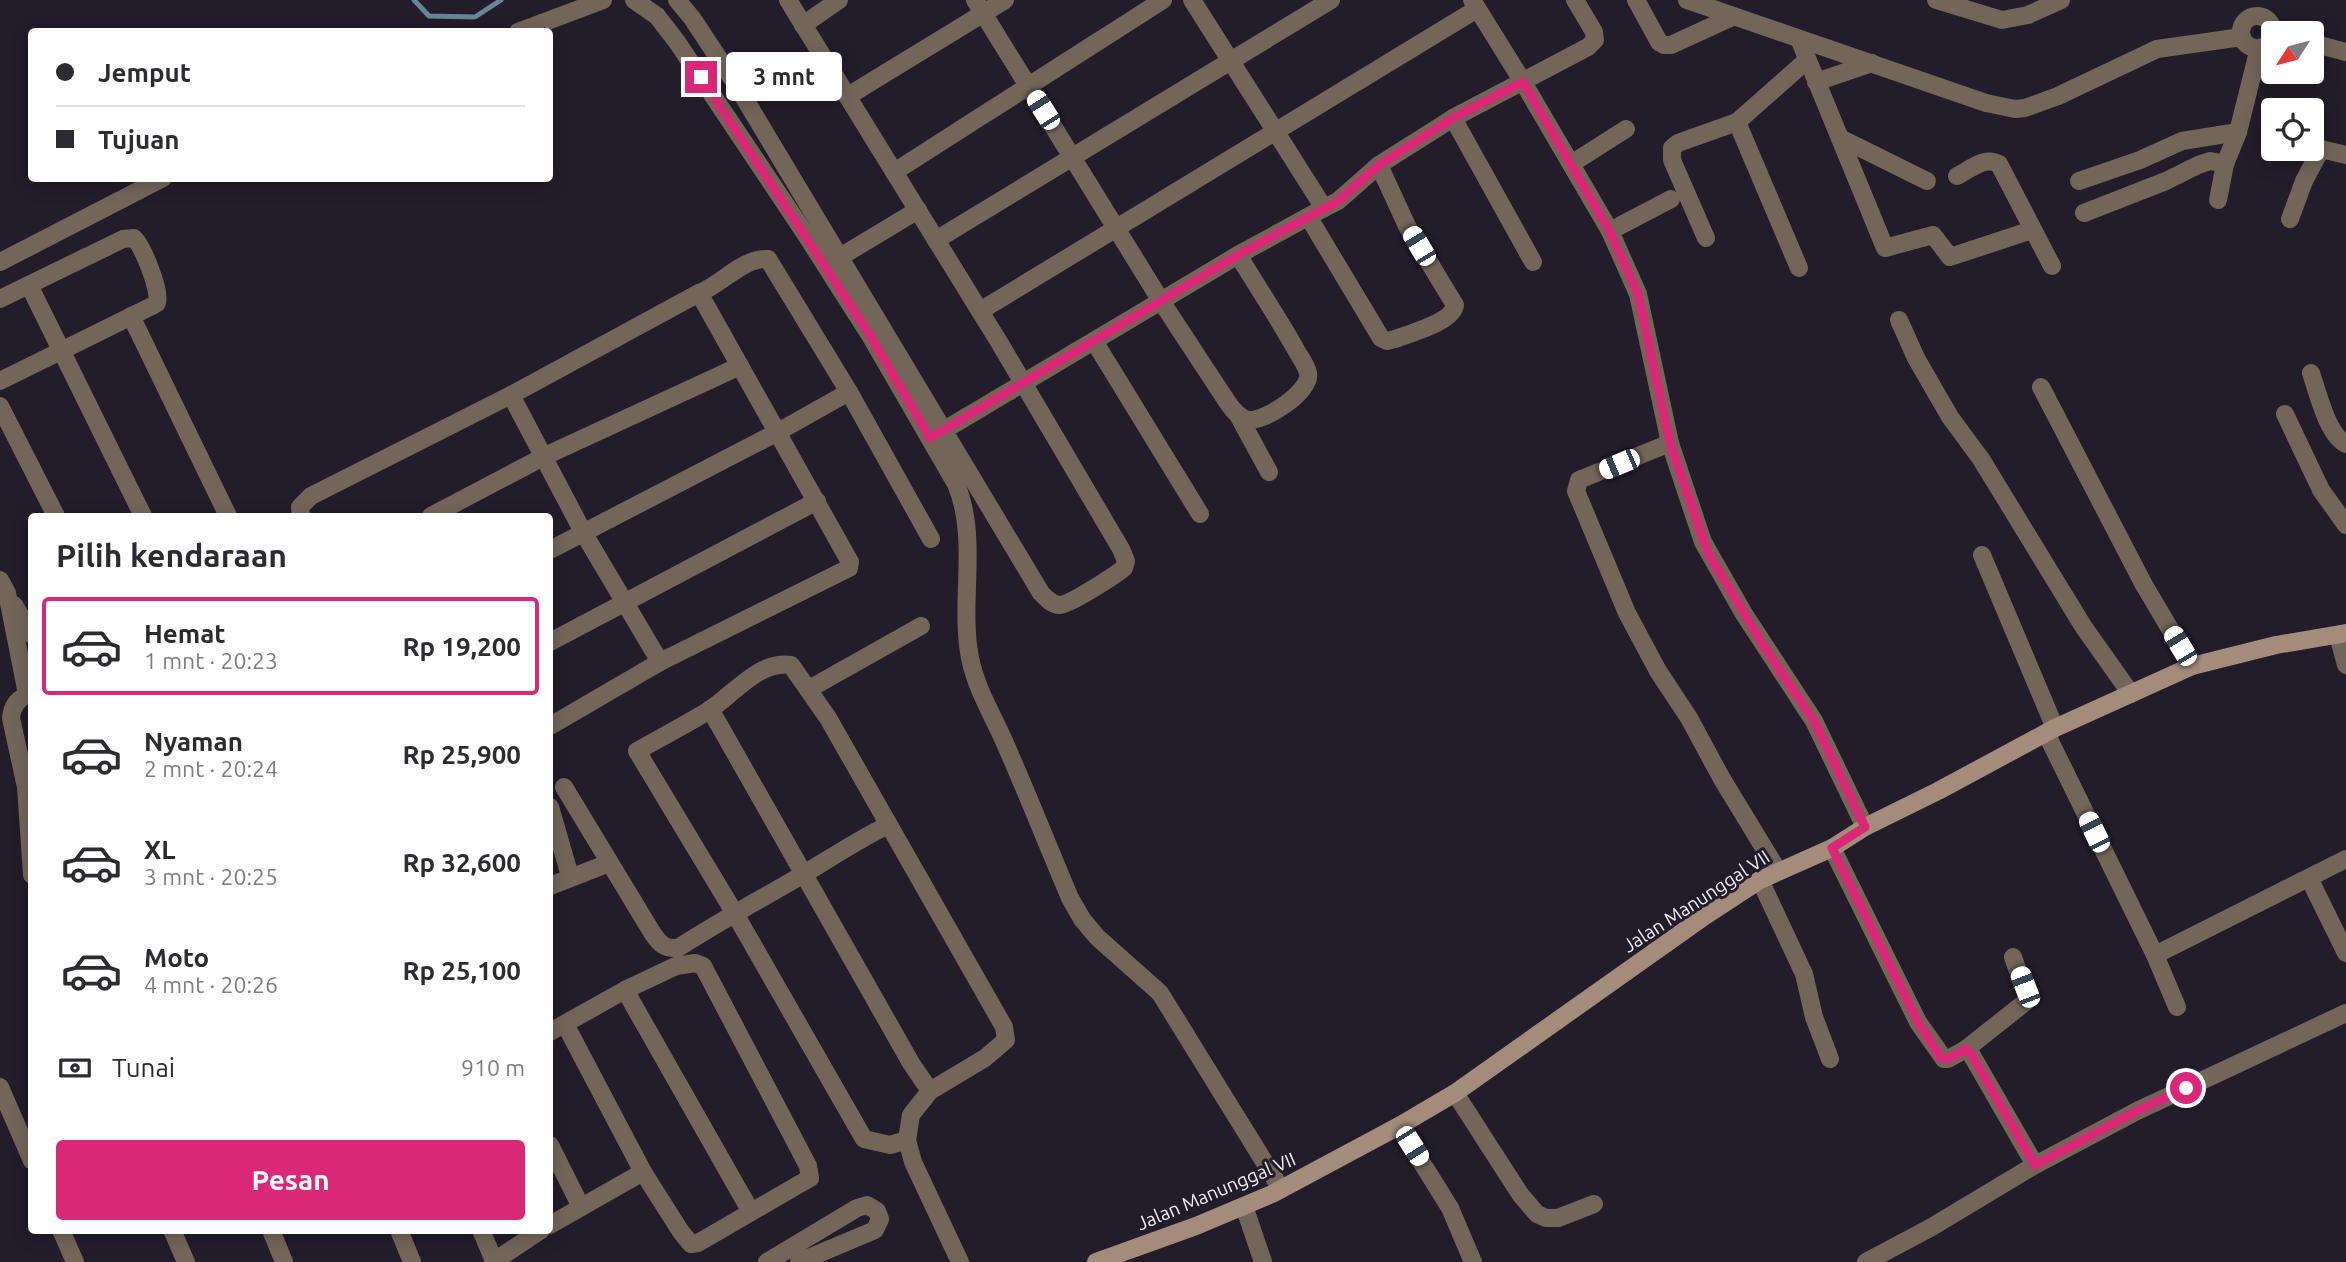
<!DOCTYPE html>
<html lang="id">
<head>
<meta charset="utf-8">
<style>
  :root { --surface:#fff; --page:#f2f2f3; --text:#2b2b33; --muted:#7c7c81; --line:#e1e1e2; --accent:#db2777 }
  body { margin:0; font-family:Ubuntu,sans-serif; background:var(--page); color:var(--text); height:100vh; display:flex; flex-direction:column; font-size:26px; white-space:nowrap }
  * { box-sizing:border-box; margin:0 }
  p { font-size:23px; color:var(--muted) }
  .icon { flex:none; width:38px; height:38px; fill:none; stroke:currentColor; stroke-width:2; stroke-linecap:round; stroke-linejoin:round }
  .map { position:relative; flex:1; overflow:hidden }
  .sheet { position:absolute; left:28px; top:513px; width:525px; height:721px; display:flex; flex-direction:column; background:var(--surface); border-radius:7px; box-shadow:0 4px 18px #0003 }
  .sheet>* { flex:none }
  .banner { position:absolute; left:28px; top:28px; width:525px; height:154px; border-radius:7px; box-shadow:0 4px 18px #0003; display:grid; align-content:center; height:154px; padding:0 28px; background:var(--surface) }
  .needle { width:46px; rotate:234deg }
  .fabs { position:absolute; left:2261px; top:21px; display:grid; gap:14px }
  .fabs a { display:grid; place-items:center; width:63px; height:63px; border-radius:7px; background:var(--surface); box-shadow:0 4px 18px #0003; font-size:35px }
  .end { position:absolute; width:32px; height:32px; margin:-16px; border:9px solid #db2777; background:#fff; box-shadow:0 0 0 4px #fff }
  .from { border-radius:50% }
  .bubble { position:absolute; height:49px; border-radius:7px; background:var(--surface); box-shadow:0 4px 18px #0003; font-size:23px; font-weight:700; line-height:49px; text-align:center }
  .car { position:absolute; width:21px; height:42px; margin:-21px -10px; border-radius:9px; box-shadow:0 0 5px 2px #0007; background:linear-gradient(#fff 24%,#345 0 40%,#fff 0 76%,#345 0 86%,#fff 0) }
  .banner b { display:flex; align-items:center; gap:24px; height:66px; font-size:26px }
  .banner b+b { border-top:2px solid var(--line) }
  .banner i { width:18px; height:18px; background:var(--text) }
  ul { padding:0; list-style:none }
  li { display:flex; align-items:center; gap:21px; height:98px; margin:0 14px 10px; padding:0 14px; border:4px solid transparent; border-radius:7px }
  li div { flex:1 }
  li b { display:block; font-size:26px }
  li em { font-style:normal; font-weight:700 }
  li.selected { border-color:var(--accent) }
  li>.icon { width:63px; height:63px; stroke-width:1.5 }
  h2 { padding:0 28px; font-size:32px; line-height:84px }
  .pay { display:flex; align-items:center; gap:18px; height:77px; padding:0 28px; font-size:26px }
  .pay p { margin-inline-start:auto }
  .button { display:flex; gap:14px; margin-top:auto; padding:14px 28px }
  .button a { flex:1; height:80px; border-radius:7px; background:var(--accent); color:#fff; font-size:28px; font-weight:700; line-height:80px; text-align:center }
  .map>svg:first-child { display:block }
</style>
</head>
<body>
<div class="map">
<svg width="2346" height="1262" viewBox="0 0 2346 1262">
  <rect width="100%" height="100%" fill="#231c2b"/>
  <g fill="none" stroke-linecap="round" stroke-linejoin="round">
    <polyline stroke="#6a8497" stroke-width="5" points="414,0 429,16 475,17 501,0"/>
    <g stroke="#746559" stroke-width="18">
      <path d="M634,0l23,16 20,26 129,193 65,102 85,147c23,54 3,117 14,174 6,30 22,56 34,83 23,52 44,105 66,157l12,21 15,18 63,56 121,196"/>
      <path d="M677,0l15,18 45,68 304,507c5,5 11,12 19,12 11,-1 54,-29 64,-37l2,-7 -5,-12 -122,-207 -211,-342"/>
      <path d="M975,0l186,301 67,102c5,7 11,15 20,17 17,2 64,-29 60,-47 -2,-9 -9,-17 -13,-25 -18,-32 -38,-62 -57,-93"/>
      <polyline points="1192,0 1324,208 1338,201 1379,165 1453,118 1588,47 1595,40 1594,32 1575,0"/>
      <polyline points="1472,0 1523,82 1610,231 1638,294 1670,443 1703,542 1744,614 1814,721 1865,827"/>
      <polyline points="1636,0 1659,42 1664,45 1671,45 1732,17"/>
      <polyline points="1687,0 1986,103 2015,109 2025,108 2058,96 2157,49 2242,37"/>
      <polyline points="1936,0 2002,20 2028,15 2061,0"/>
      <circle cx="2257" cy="32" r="16"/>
      <polyline points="803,25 839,0"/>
      <polyline points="518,32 603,0"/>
      <polyline points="1800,41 1885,248 1933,235 1950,257 2032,230"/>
      <polyline points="2312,43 2346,52"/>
      <polyline points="1816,82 1872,63"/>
      <polyline points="848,96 1005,0"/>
      <polyline points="1453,118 1533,262"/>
      <polyline points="1737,122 1799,268"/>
      <polyline points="1840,138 1927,181"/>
      <polyline points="2314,143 2321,149 2346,155"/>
      <polyline points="1571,164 1626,129"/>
      <polyline points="894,172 1163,0"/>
      <path d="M1957,176c14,-7 27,-20 42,-12l53,102"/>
      <polyline points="2079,181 2140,160 2182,141 2238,132"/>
      <polyline points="2218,200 2225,164 2238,132 2259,48"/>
      <polyline points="2084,213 2166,181 2198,165 2210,161 2225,164"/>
      <path d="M1309,218l72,120 6,3 8,-2c16,-6 58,-17 60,-34l-48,-79 -28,-61"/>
      <polyline points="2290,219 2304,181 2321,149"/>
      <polyline points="1610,231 1671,199"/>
      <polyline points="1706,238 1672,160 1672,148 1678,143 1737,122 1807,60"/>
      <polyline points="936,240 1331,0"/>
      <polyline points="840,257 918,210"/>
      <polyline points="0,262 163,178"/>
      <polyline points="29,285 143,516"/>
      <path d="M699,293c22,-8 43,-35 69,-34l81,133 82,147"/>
      <path d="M0,299l123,-60 11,-1c9,9 27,53 23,65l-5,3 -152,75"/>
      <polyline points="980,311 1477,9"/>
      <polyline points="131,316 228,516"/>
      <polyline points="1899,320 1916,358 1950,417 1981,459 2083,626 2131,694"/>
      <polyline points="1094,341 1200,514"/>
      <path d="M2311,373c7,20 16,61 35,71"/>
      <polyline points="2041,387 2144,585 2192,666"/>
      <polyline points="511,395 583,532 660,662"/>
      <polyline points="0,406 56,516"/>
      <polyline points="2285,414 2321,490 2346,525"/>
      <polyline points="1238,415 1269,472"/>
      <polyline points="936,435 1238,255 1324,208"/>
      <polyline points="1670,443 1579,480 1576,491 1627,613 1658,671 1689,718 1722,779 1778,871"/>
      <polyline points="301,516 300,507 311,496 511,395 699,293 850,562 849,568 660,662 550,726"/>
      <polyline points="431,516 545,456 740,366"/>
      <polyline points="550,550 776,433 849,392"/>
      <polyline points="1982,555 2055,728"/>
      <polyline points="0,580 7,593 27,694"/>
      <polyline points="14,605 32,635"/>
      <polyline points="2338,635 2346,665"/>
      <polyline points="550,642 817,501"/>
      <polyline points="809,689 921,626"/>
      <polyline points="710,709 911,1063 930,1091"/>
      <polyline points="2046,733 2155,955 2177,1007"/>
      <polyline points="32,785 26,787 32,875"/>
      <path d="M26,787l-15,-69c1,-13 8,-21 21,-25"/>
      <path d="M564,787l89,147c7,10 12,15 25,14 42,-27 83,-49 126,-74 28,-17 54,-34 84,-49"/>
      <polyline points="550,807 570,876"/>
      <polyline points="1832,848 1918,1022 1944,1059 1948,1059 1966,1049 1971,1054 2035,1165"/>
      <polyline points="2309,878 2346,953"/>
      <polyline points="1760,880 1804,974 1814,1017 1830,1059"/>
      <polyline points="550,886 609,863"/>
      <polyline points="2155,955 2346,859"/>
      <polyline points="625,990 751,1212"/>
      <polyline points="550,1032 625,990 676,966 695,963 703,966 808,1166 810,1178 698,1243 691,1244 681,1232 643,1172 565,1024"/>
      <polyline points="1966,1049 2028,1000 2013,957"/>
      <polyline points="0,1087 32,1161"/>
      <polyline points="1455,1093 1520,1194 1537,1214 1546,1218 1558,1218 1594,1204"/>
      <polyline points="1399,1126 1450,1208 1473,1262"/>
      <path d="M907,1140l-17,5 -26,-6 -130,-227 -97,-161c23,-13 48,-26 71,-40 25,-16 51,-51 83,-46l37,53 176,309 2,13 -21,18 -55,33 -19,24 -4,25 6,22 47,100"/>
      <polyline points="550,1145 580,1205"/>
      <polyline points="1244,1206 1263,1262"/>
      <polyline points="550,1225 643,1172"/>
      <polyline points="61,1230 75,1262"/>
      <polyline points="172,1230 186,1262"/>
      <polyline points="271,1230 284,1262"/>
      <polyline points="399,1230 412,1262"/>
      <polyline points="481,1230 494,1261"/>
      <polyline points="493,1262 541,1230"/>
      <polyline points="767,1262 857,1208 867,1205 877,1211 880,1219 875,1230 799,1262"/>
      <polyline points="1866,1262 1930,1228 2035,1165 2137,1111 2346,1013"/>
    </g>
    <polyline stroke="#a48c7a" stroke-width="18" points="1096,1262 1196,1226 1272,1194 1399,1126 1455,1093 1705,916 1760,880 1832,848 1865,827 1938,791 2055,728 2192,666 2276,645 2346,633"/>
  </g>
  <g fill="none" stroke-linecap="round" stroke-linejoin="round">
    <polyline stroke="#db2777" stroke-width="9" points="701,77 871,337 930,438 1238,255 1338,201 1379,165 1453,118 1523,82 1610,232 1638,294 1670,443 1708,553 1763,645 1814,721 1865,827 1832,848 1918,1022 1941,1058 1948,1059 1966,1049 1971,1054 2035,1165 2137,1111 2186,1088"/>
  </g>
  <g text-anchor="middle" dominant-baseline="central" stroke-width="6" stroke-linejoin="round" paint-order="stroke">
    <g font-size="19" fill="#f3eef8" stroke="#231c2b">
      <text transform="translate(1696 901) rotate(-33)">Jalan Manunggal VII</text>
      <text transform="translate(1216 1191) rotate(-23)">Jalan Manunggal VII</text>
    </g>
  </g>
</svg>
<div class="fabs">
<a><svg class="needle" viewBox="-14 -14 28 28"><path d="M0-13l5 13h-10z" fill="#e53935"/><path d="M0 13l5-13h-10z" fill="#7c7c81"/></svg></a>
<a><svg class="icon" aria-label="locate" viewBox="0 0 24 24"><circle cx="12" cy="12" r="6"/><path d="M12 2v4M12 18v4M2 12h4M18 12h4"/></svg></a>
</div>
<i class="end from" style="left:2186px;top:1088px"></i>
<i class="end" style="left:701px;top:77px"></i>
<div class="bubble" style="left:726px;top:52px;width:116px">3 mnt</div>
<i class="car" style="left:1043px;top:110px;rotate:328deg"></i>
<i class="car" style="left:1419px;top:246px;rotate:329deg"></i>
<i class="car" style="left:1619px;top:464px;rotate:247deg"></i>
<i class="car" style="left:2180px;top:646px;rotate:329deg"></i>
<i class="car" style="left:2094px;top:832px;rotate:334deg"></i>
<i class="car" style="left:2025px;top:987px;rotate:339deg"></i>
<i class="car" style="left:1412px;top:1146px;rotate:148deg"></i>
<div class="banner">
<b><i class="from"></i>Jemput</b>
<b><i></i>Tujuan</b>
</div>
<section class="sheet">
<h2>Pilih kendaraan</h2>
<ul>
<li class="selected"><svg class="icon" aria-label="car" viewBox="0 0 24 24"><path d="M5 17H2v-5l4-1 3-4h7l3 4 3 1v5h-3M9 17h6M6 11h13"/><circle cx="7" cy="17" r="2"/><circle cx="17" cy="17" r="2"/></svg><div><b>Hemat</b><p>1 mnt · 20:23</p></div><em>Rp 19,200</em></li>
<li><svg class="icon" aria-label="car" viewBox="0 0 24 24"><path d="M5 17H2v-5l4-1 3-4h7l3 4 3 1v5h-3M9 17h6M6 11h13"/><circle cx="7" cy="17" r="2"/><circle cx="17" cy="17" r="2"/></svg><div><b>Nyaman</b><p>2 mnt · 20:24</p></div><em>Rp 25,900</em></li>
<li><svg class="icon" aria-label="car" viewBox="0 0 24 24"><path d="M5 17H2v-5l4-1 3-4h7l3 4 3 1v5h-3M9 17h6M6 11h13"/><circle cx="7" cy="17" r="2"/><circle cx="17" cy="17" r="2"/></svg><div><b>XL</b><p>3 mnt · 20:25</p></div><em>Rp 32,600</em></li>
<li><svg class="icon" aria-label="car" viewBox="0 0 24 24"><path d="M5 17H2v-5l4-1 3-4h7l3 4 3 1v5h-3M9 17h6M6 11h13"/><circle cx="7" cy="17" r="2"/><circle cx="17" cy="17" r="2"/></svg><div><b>Moto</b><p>4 mnt · 20:26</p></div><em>Rp 25,100</em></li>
</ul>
<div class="pay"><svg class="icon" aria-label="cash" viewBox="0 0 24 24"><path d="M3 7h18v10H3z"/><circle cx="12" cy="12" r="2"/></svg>Tunai<p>910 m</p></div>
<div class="button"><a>Pesan</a></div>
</section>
</div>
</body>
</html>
